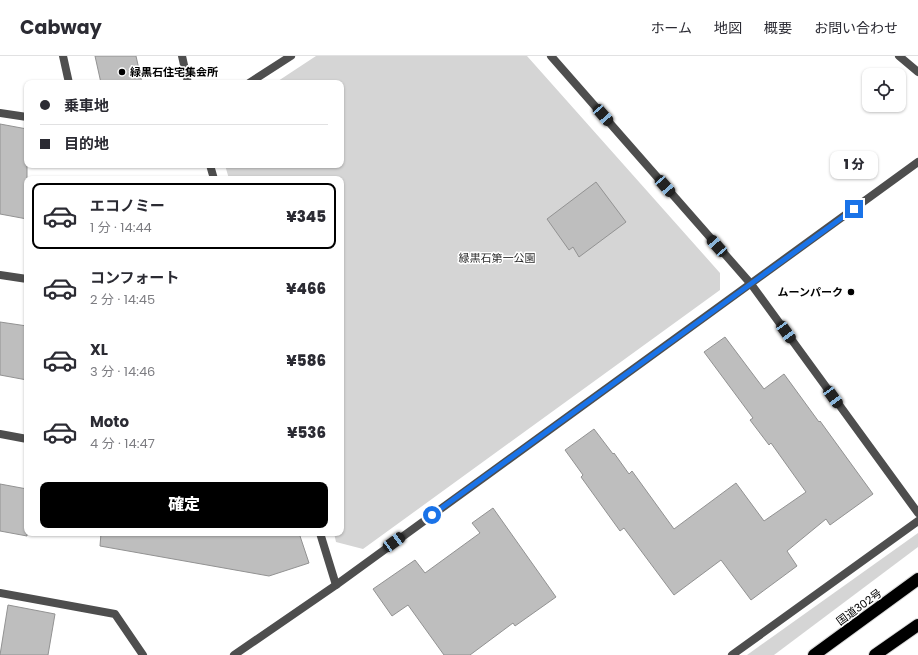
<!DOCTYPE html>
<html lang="ja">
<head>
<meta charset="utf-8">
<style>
  :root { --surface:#fff; --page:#f7f7f7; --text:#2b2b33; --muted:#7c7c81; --line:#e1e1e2; --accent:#000 }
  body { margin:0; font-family:Poppins,"Noto Sans JP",sans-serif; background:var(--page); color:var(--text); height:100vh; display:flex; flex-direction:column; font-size:15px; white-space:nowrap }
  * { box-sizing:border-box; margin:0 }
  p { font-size:13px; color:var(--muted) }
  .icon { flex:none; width:22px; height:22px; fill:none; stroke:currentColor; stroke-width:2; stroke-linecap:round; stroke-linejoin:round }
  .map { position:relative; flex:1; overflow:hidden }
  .panel { position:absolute; left:24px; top:120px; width:320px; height:360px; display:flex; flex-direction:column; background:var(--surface); border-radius:8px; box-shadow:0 1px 3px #0004 }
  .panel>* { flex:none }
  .guide { position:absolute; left:24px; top:24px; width:320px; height:88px; border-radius:8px; box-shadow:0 1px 3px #0004; display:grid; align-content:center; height:88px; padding:0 16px; background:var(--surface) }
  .controls { position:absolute; left:862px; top:12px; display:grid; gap:8px }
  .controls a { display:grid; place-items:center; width:44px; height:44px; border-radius:8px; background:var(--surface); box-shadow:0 1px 3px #0004; font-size:20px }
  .end { position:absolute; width:18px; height:18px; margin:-9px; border:5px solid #1a73e8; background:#fff; box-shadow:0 0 0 2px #fff }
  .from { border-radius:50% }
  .bubble { position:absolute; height:28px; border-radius:8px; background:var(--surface); box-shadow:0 1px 3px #0004; font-size:13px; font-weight:800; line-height:28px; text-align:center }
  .car { position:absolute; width:12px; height:24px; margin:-12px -6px; border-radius:5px; box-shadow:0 0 3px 1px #0007; background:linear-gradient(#222 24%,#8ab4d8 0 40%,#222 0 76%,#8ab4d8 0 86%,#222 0) }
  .guide b { display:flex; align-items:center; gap:14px; height:38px; font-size:15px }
  .guide b+b { border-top:1px solid var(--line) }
  .guide i { width:10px; height:10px; background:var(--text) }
  ul { padding:7px 0 0; list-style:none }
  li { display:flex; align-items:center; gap:12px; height:66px; margin:0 8px 6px; padding:0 8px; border:2px solid transparent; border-radius:8px }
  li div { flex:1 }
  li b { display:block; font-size:15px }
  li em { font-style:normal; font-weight:800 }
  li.active { border-color:var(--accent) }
  li>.icon { width:36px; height:36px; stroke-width:1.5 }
  .cta { display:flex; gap:8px; margin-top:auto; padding:8px 16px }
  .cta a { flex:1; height:46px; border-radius:8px; background:var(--accent); color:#fff; font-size:16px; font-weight:800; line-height:46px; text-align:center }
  header { display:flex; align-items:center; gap:24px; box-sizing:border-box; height:56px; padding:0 20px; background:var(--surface); border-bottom:1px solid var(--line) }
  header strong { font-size:19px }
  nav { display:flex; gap:22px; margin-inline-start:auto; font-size:14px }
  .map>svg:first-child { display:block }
</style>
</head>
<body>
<header>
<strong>Cabway</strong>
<nav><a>ホーム</a><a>地図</a><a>概要</a><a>お問い合わせ</a></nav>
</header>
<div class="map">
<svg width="918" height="599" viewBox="0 0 918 599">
  <rect width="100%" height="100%" fill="#fff"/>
  <g fill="#d5d5d5">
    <polygon points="316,0 527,0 720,217 720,234 363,493 336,486 334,477 341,477 341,123 229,123 225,109 341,109 341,27 275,27"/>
    <polygon points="918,477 918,491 774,599 747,599"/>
  </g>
  <g fill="#bebebe" stroke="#929292">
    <polygon points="95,0 136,0 142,27 101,27"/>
    <polygon points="0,68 27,73 27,163 0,158"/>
    <polygon points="596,126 626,166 579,201 573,191 569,194 547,163"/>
    <polygon points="0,266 27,270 27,324 0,319"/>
    <polygon points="725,281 764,333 784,318 819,366 820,365 873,438 830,469 826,463 787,495 797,510 751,544 721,504 674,539 624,472 620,475 581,421 583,419 565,394 594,373 613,398 614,397 629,418 632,415 674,473 736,427 764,465 806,436 771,387 769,389 750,364 753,362 704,296"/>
    <polygon points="0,428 27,433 27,480 0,475"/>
    <polygon points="493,452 556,541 515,570 513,567 470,599 444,599 408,549 392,560 373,533 415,504 425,517 480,477 472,467"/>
    <polygon points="101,477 299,477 309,507 269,520 100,490"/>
    <polygon points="8,549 55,558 48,599 0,599"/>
  </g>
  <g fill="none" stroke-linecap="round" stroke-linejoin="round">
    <g stroke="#dbdbdb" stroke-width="14">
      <g id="highway">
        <polyline points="814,599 918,523"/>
        <polyline points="875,599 918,569"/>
      </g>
    </g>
    <g stroke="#4e4e4e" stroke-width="8">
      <polyline points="63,0 69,27"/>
      <polyline points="0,57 27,61"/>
      <polyline points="0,219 27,223"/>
      <polyline points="0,378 27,383"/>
      <polyline points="0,537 115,558 143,599"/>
    </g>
    <g stroke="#4e4e4e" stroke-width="8">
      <polyline points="182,0 188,27"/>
      <polyline points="551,0 751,228 918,457"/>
      <polyline points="899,0 918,16"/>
      <polyline points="249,27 291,0"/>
      <polyline points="210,109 214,123"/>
      <polyline points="320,477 336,529"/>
      <polyline points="234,599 336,529 918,106"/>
      <polyline points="732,599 918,465"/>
    </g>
    <use href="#highway" stroke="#000" stroke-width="12"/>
  </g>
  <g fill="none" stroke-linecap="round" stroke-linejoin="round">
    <polyline stroke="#1a73e8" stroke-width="5" points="432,459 854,153"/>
  </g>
  <g fill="#000" stroke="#fff" stroke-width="1.5">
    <circle cx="122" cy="16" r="4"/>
    <circle cx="851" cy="236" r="4"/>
  </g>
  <g text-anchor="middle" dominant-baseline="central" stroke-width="3" stroke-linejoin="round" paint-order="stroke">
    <g font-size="11" font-weight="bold" fill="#000" stroke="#fff" text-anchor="start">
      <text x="130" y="16">緑黒石住宅集会所</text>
      <text x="843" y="236" text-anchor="end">ムーンパーク</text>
    </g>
    <g font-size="11" fill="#2c2c2c" stroke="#fff">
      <text x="497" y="202">緑黒石第一公園</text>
    </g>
    <g font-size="11" fill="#000" stroke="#fff">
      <text transform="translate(859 551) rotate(-36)">国道302号</text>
    </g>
  </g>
</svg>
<div class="controls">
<a><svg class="icon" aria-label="locate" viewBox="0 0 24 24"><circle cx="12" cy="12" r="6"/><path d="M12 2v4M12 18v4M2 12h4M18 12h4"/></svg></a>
</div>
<i class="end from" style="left:432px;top:459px"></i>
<i class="end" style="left:854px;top:153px"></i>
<div class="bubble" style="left:830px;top:95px;width:48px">1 分</div>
<i class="car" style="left:603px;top:59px;rotate:139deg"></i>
<i class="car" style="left:665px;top:130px;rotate:139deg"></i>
<i class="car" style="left:717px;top:190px;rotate:319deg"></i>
<i class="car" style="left:786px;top:276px;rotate:144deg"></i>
<i class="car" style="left:833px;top:341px;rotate:144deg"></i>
<i class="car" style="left:394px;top:486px;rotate:54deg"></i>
<div class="guide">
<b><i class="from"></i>乗車地</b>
<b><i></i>目的地</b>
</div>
<section class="panel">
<ul>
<li class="active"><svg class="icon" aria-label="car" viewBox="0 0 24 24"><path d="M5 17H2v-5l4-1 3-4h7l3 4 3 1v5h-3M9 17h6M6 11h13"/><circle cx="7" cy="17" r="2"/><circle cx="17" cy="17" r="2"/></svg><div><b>エコノミー</b><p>1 分 · 14:44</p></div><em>¥345</em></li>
<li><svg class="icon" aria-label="car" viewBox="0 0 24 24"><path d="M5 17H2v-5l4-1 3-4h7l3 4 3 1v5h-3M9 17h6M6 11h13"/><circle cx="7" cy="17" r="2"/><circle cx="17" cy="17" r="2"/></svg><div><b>コンフォート</b><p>2 分 · 14:45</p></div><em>¥466</em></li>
<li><svg class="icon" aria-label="car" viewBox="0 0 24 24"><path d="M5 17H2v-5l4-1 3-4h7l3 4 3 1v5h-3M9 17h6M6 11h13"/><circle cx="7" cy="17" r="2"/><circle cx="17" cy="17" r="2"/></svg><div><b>XL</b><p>3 分 · 14:46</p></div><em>¥586</em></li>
<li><svg class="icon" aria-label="car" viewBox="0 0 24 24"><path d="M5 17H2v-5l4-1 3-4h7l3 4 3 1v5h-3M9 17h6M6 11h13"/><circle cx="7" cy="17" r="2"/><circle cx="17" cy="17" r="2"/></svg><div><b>Moto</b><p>4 分 · 14:47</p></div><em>¥536</em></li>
</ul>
<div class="cta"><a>確定</a></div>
</section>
</div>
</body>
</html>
